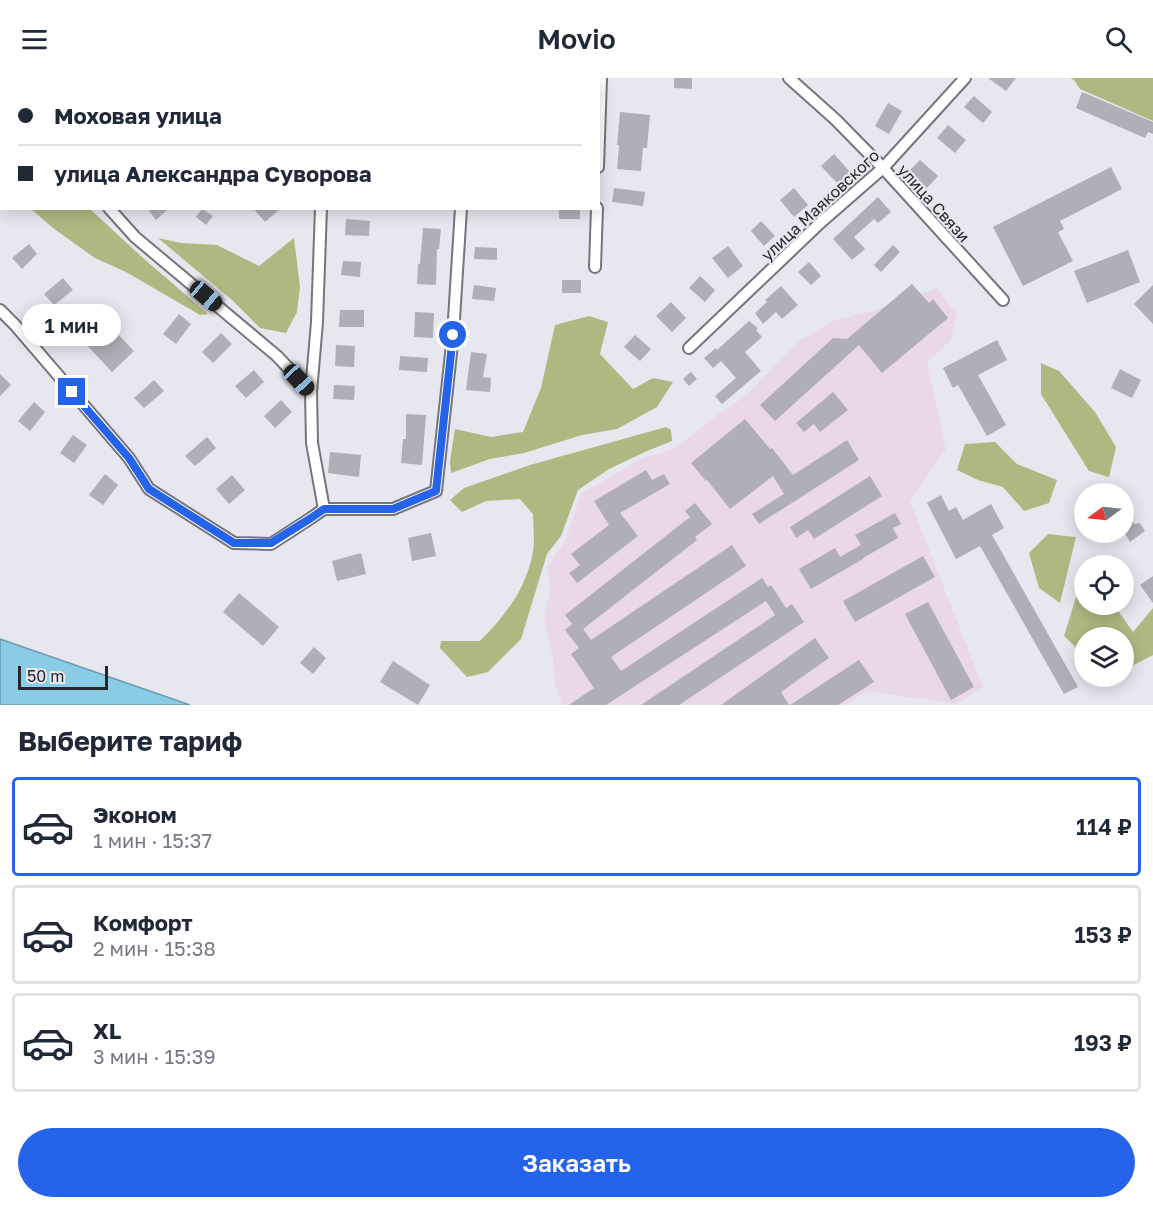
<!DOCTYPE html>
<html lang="ru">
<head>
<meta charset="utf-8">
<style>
  :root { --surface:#fff; --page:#f2f2f3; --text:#1f2937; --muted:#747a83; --line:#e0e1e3; --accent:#2563eb }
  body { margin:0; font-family:"Golos Text",sans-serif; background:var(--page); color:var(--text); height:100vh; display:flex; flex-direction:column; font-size:22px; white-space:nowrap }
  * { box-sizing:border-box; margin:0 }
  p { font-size:20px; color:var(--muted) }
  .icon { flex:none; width:33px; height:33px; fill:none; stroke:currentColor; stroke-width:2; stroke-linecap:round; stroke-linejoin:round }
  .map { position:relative; height:627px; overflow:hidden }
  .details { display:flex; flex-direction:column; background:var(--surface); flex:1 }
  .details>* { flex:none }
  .hud { position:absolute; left:0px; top:0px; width:600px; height:132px; box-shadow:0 3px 15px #0003; display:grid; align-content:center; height:132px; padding:0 18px; background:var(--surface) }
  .needle { width:39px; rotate:255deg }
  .controls { position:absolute; left:1074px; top:405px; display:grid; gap:12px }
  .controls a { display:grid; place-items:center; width:60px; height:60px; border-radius:50%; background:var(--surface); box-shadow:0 3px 15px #0003; font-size:30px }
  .scale { position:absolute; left:18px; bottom:15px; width:90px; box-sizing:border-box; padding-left:6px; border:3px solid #27272b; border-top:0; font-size:16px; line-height:21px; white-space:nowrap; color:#27272b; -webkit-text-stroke:4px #e7e7f0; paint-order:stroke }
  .end { position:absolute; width:27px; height:27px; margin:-14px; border:8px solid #2563eb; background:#fff; box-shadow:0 0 0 3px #fff }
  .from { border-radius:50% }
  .bubble { position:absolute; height:42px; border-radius:21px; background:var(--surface); box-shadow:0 3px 15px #0003; font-size:20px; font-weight:600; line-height:42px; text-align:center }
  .car { position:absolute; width:18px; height:36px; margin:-18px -9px; border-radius:8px; box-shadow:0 0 4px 2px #0007; background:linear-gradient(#222 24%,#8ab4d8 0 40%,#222 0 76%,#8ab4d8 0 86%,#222 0) }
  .hud b { display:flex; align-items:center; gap:21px; height:57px; font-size:22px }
  .hud b+b { border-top:2px solid var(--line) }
  .hud i { width:15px; height:15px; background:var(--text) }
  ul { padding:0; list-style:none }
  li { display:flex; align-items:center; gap:18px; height:99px; margin:0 12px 9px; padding:0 6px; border:3px solid var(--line); border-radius:6px }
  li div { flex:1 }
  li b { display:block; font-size:22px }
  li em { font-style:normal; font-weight:600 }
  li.on { border-color:var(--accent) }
  li>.icon { width:54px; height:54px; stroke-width:1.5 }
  h2 { padding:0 18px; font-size:27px; line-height:72px }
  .action { display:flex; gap:12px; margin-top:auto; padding:12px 18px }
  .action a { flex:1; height:69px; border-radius:36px; background:var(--accent); color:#fff; font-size:24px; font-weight:600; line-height:69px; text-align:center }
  header { display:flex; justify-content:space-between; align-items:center; height:78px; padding:0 18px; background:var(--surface); font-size:27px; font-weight:600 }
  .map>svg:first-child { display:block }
</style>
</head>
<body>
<header><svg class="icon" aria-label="menu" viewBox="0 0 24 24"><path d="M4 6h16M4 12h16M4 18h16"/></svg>Movio<svg class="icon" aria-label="search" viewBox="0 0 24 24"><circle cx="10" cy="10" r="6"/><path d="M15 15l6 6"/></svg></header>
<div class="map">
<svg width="1153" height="627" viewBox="0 0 1153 627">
  <rect width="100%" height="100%" fill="#e7e7f0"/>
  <polygon fill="#ead8e8" points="937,210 957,237 950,263 927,284 946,371 910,423 983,609 957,626 867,613 845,627 562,627 555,605 553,581 544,541 550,512 547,489 566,461 581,416 641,381 676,370 712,341 745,318 801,262 833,243 897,226"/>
  <g fill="#aeb982">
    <polygon points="1070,0 1153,0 1153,43 1080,11 1074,2"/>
    <polygon points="31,131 90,131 143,180 208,236 200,237 126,194 95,180 53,150"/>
    <polygon points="158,160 181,165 217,167 259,188 294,160 300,209 297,234 286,255 260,250 232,222"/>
    <polygon points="589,238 608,244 600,276 633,311 653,300 673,304 657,329 617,351 582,357 524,375 490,381 451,395 450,383 455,351 491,359 523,354 541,310 555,247"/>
    <polygon points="1041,285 1059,293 1095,334 1116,369 1109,399 1089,393 1041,316"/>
    <path d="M666,349l5,3 1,11 -25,10 -38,18 -31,21 -17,46 -14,18 -26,85 -33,33 -21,5 -27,-29 1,-7h39c26,-26 46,-52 53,-89 2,-12 0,-26 0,-38l-13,-15 -34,2 -24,11 -12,-12 14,-12 66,-23z"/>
    <polygon points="995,364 1017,386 1057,402 1049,425 1024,433 1003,409 978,402 957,392 965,366"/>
    <polygon points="1048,456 1076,459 1060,525 1039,510 1029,475"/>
    <polygon points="1084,511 1084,526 1114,527 1133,554 1153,530 1153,577 1124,592 1124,560 1084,560 1084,577 1064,558 1077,516"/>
  </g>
  <polygon fill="#8acce6" stroke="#6c9aae" stroke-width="1.5" points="0,561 190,627 0,627"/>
  <g fill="#b0aeb7">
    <polygon points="674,0 692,0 692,11 674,10"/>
    <polygon points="988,0 1016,0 1006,13"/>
    <polygon points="1082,14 1153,44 1153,56 1148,54 1145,60 1076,30"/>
    <polygon points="974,18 992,34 983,45 964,29"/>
    <polygon points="888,25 902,33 889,56 875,48"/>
    <polygon points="620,34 650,37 647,70 643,70 641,93 617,91 619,67 617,67"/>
    <polygon points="948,47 966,62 955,75 937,60"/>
    <polygon points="834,76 851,95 838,106 821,88"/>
    <polygon points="920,82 938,98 927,110 909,93"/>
    <polygon points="1111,89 1122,111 1060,143 1064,151 1058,154 1073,183 1023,208 993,149"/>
    <polygon points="614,110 645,114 643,128 612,124"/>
    <polygon points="794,110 808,127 794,139 780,122"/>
    <polygon points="878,119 891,134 878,145 874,141 854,159 865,171 852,182 833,161"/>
    <polygon points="147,130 169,130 156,142"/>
    <polygon points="253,130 281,130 265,144"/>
    <rect x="559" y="130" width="21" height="11"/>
    <polygon points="202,131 213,138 206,147 196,139"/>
    <polygon points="346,141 370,143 369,158 345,157"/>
    <polygon points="761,143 775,158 764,168 751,153"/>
    <polygon points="423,150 441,151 439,171 437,171 436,207 417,206 418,186 420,186"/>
    <polygon points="29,166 37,176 22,191 12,180"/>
    <polygon points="893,167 900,174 881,194 874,187"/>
    <polygon points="728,168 743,188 728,200 712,180"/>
    <polygon points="475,169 497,170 497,182 474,181"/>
    <polygon points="1128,172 1140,204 1087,225 1074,193"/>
    <polygon points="343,183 361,184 360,199 341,197"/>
    <polygon points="809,184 821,198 811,207 798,194"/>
    <polygon points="700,198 715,212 705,224 689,210"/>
    <polygon points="63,200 73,212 54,227 44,216"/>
    <rect x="562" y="202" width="19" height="13"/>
    <polygon points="912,206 929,225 933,221 948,240 882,295 859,267 775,343 760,327 833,260 847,261"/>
    <polygon points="474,207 496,210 494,223 472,221"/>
    <polygon points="1153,207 1153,246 1134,226"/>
    <polygon points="781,208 798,227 782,241 776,234 763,246 755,235 767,224 765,222"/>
    <polygon points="671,224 686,240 672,254 656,238"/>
    <polygon points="89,226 134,273 112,294 83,263 82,265 72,255 82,246 76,239"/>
    <polygon points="340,232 364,232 364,249 339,249"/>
    <polygon points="415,234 434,235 433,260 414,259"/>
    <polygon points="179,236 191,246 176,266 163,256"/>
    <polygon points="749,243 758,250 756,252 762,259 745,274 761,293 722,326 715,318 736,300 721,283 713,290 704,280 716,270 717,272"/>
    <polygon points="221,255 232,266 213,285 202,274"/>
    <polygon points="635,257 651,271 640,283 624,269"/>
    <polygon points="997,262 1007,282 978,297 1006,347 987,358 958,307 953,310 943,290"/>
    <polygon points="336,267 355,268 354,289 335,288"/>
    <polygon points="471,274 487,276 483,299 491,300 490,314 466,312"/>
    <polygon points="400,278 428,280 427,294 399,292"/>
    <polygon points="1120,291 1141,302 1132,320 1111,310"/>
    <polygon points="254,292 264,304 246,320 235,308"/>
    <polygon points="691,294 697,301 689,308 683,301"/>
    <polygon points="0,296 11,307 0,318"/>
    <polygon points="154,302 164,313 144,330 134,320"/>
    <polygon points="334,307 355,308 354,322 333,321"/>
    <polygon points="833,314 848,332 820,354 814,346 804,354 796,345"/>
    <polygon points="281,322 292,334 275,350 264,338"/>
    <polygon points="34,324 45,334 30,353 18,343"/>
    <polygon points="406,336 426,337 422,387 401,385 403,361 406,361"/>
    <polygon points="745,341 770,371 772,370 793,397 847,362 859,382 759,446 752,436 784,416 773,398 730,431 707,402 706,403 691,385"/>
    <polygon points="73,357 87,367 74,385 60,375"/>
    <polygon points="207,359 216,370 195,388 185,378"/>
    <polygon points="330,374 361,377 359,399 328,395"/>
    <polygon points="646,392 652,402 664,396 670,406 620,435 638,458 577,505 569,495 580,487 571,476 609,447 594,423"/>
    <polygon points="105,396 118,407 103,427 89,417"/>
    <polygon points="232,397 245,412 229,426 216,411"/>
    <polygon points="870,398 882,418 814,461 808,452 796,460 790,449"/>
    <polygon points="941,417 949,433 956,429 963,442 991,426 1004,450 992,457 1078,609 1064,616 980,468 956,481 927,425"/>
    <polygon points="695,425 712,446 695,459 697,462 583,551 591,562 732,467 746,488 611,579 621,593 762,500 768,509 771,507 786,530 792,526 804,544 679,627 641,627 775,537 766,523 606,627 569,627 594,610 571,576 579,570 565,552 572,546 565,537 690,439 685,433"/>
    <polygon points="1124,430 1134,446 1140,445 1145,453 1130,464 1124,454"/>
    <polygon points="895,435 901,446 893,450 898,460 863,480 863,481 811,511 799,491 835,470 840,479 861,467 855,457"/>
    <polygon points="431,455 436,478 412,483 408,460"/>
    <polygon points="361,475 366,496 337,503 332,483"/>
    <polygon points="923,478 935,499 855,544 843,523"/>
    <polygon points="1153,498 1153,525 1140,507"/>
    <polygon points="239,515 279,549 263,568 223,534"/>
    <polygon points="928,524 974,609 951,622 905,536"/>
    <polygon points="815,560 829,580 781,614 789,627 721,627"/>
    <polygon points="314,569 326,580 313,596 300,585"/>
    <polygon points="859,582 874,604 838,627 790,627"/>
    <polygon points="393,583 430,607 418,627 380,604"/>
  </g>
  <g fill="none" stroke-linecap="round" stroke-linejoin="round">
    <g stroke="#76757d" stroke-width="14">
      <g id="minor">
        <polyline points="200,0 202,2"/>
        <polyline points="789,0 836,42 883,90 1003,222"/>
        <polyline points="341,2 341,0"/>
        <polyline points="470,2 470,0"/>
        <polyline points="0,10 2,12"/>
        <polyline points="598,89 601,0"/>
        <polyline points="109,130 135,159 277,278 311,314"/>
        <polyline points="321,130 317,244 311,314 312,365 324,431"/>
        <polyline points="595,189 597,130"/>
        <polyline points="0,232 15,247 129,380 149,411 234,465 271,466 311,440 324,431 393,431 436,413 453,257 461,130"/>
        <polyline points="689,270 820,145 883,90 965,0"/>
      </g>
    </g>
    <use href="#minor" stroke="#fff" stroke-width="10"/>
  </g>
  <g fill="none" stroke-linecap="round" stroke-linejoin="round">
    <polyline stroke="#2563eb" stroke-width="8" points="72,314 129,380 149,411 234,465 271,465 311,440 324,431 393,431 436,413 453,257"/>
  </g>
  <g text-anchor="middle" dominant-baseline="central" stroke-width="4.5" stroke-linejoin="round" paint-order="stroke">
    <g font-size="16" fill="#27272b" stroke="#e7e7f0">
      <text transform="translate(934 125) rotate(48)">улица Связи</text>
      <text transform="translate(820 127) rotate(-43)">улица Маяковского</text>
    </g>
  </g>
</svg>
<div class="controls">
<a><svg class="needle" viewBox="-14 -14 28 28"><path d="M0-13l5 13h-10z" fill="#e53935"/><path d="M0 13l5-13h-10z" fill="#747a83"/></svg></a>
<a><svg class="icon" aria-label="locate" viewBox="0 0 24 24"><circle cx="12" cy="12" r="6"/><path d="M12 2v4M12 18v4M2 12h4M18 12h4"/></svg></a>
<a><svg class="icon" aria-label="layers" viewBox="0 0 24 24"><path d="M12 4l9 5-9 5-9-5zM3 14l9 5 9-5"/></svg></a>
</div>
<div class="scale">50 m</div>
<i class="end from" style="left:453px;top:257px"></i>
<i class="end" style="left:72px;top:314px"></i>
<div class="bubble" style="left:22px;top:226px;width:99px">1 мин</div>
<i class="car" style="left:206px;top:218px;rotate:130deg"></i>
<i class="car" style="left:299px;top:302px;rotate:137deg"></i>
<div class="hud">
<b><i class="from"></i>Моховая улица</b>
<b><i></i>улица Александра Суворова</b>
</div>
</div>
<section class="details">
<h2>Выберите тариф</h2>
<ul>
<li class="on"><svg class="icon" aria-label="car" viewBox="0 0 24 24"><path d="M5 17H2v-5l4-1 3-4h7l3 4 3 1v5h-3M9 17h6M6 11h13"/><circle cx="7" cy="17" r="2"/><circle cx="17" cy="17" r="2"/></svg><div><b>Эконом</b><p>1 мин · 15:37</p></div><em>114 ₽</em></li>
<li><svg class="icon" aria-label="car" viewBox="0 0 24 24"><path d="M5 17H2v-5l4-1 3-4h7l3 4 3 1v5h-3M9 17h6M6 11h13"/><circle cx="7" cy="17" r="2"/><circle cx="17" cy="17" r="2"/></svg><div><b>Комфорт</b><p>2 мин · 15:38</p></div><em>153 ₽</em></li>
<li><svg class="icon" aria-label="car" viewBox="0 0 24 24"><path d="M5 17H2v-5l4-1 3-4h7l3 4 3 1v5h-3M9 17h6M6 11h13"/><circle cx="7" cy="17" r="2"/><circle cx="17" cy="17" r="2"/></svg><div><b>XL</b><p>3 мин · 15:39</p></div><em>193 ₽</em></li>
</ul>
<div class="action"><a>Заказать</a></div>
</section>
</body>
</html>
